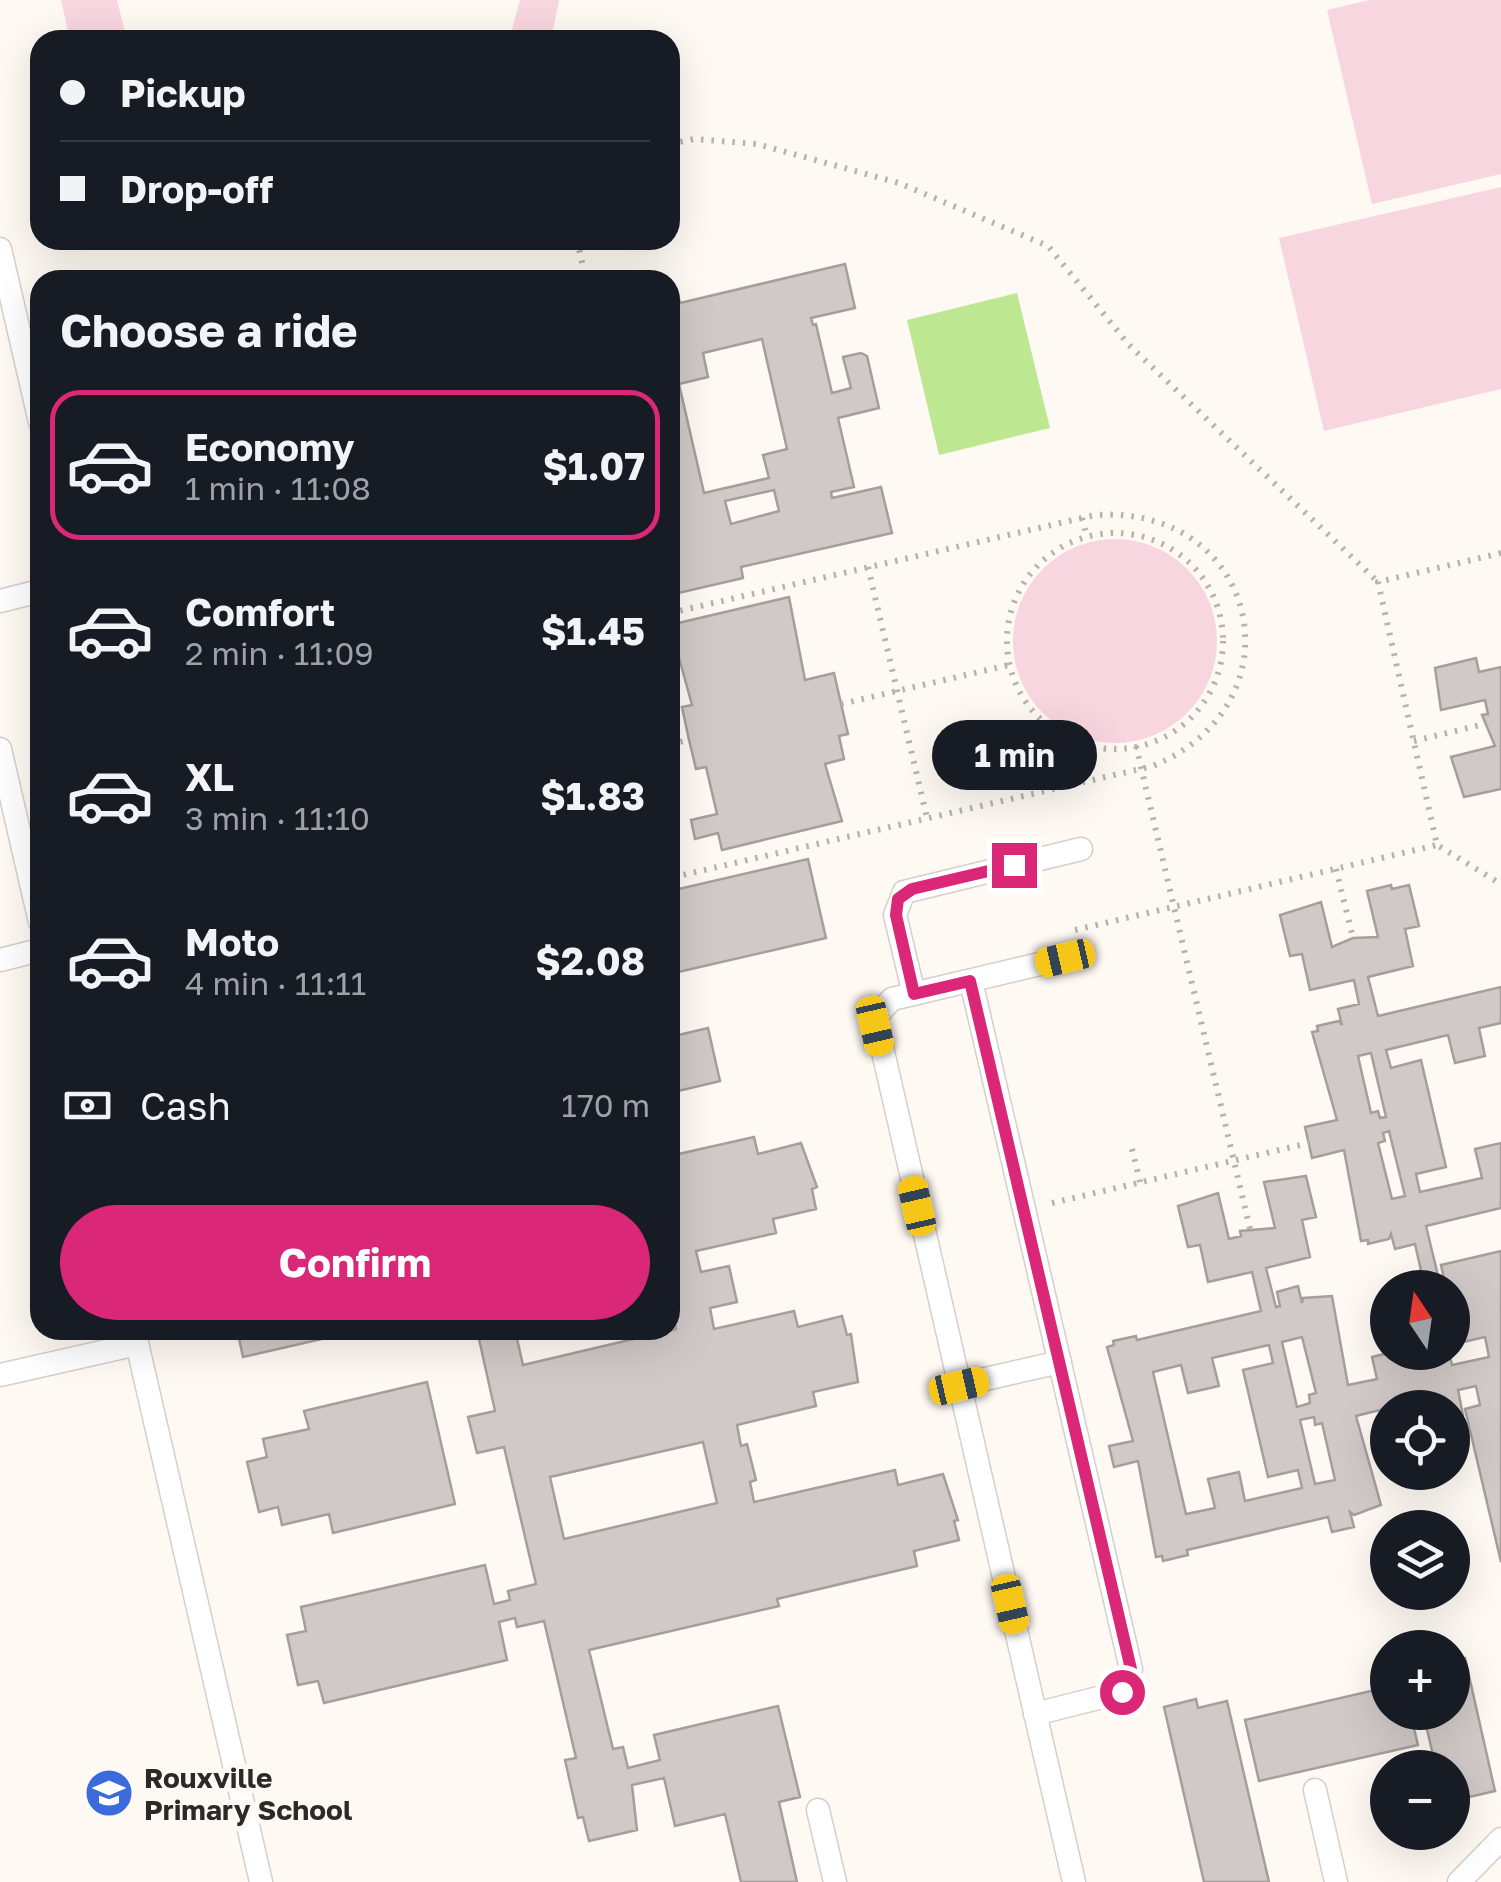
<!DOCTYPE html>
<html lang="en">
<head>
<meta charset="utf-8">
<style>
  :root { --surface:#171b24; --page:#20242c; --text:#f1f3f6; --muted:#9ea1a6; --line:#363941; --accent:#db2777 }
  body { margin:0; font-family:"Golos Text",sans-serif; background:var(--page); color:var(--text); height:100vh; display:flex; flex-direction:column; font-size:38px; white-space:nowrap }
  * { box-sizing:border-box; margin:0 }
  p { font-size:32px; color:var(--muted) }
  .icon { flex:none; width:55px; height:55px; fill:none; stroke:currentColor; stroke-width:2; stroke-linecap:round; stroke-linejoin:round }
  .map { position:relative; flex:1; overflow:hidden }
  .panel { position:absolute; left:30px; top:270px; width:650px; height:1070px; display:flex; flex-direction:column; background:var(--surface); border-radius:30px; box-shadow:0 10px 40px #0002 }
  .panel>* { flex:none }
  .guide { position:absolute; left:30px; top:30px; width:650px; height:220px; border-radius:30px; box-shadow:0 10px 40px #0002; display:grid; align-content:center; height:220px; padding:0 30px; background:var(--surface) }
  .needle { width:65px; rotate:347deg }
  .buttons { position:absolute; left:1370px; top:1270px; display:grid; gap:20px }
  .buttons a { display:grid; place-items:center; width:100px; height:100px; border-radius:50%; background:var(--surface); box-shadow:0 10px 40px #0002; font-size:50px }
  .end { position:absolute; width:45px; height:45px; margin:-22px; border:12px solid #db2777; background:#fff; box-shadow:0 0 0 5px #fff }
  .from { border-radius:50% }
  .bubble { position:absolute; height:70px; border-radius:35px; background:var(--surface); box-shadow:0 10px 40px #0002; font-size:32px; font-weight:700; line-height:70px; text-align:center }
  .car { position:absolute; width:30px; height:60px; margin:-30px -15px; border-radius:12px; box-shadow:0 0 8px 2px #0007; background:linear-gradient(#f5c518 24%,#345 0 40%,#f5c518 0 76%,#345 0 86%,#f5c518 0) }
  .guide b { display:flex; align-items:center; gap:35px; height:95px; font-size:38px }
  .guide b+b { border-top:2px solid var(--line) }
  .guide i { width:25px; height:25px; background:var(--text) }
  ul { padding:0; list-style:none }
  li { display:flex; align-items:center; gap:30px; height:150px; margin:0 20px 15px; padding:0 10px; border:5px solid transparent; border-radius:30px }
  li div { flex:1 }
  li b { display:block; font-size:38px }
  li em { font-style:normal; font-weight:700 }
  li.selected { border-color:var(--accent) }
  li>.icon { width:90px; height:90px; stroke-width:1.5 }
  h2 { padding:0 30px; font-size:45px; line-height:120px }
  .pay { display:flex; align-items:center; gap:25px; height:110px; padding:0 30px; font-size:38px }
  .pay p { margin-inline-start:auto }
  .button { display:flex; gap:20px; margin-top:auto; padding:20px 30px }
  .button a { flex:1; height:115px; border-radius:60px; background:var(--accent); color:#fff; font-size:40px; font-weight:700; line-height:115px; text-align:center }
  .map>svg:first-child { display:block }
</style>
</head>
<body>
<div class="map">
<svg width="1501" height="1882" viewBox="0 0 1501 1882">
  <rect width="100%" height="100%" fill="#fff9f3"/>
  <g fill="#f8d6df">
    <polygon points="61,0 117,0 127,40 70,40"/>
    <polygon points="520,0 559,0 551,40 509,40"/>
    <polygon points="1369,0 1501,0 1501,174 1372,204 1327,10"/>
    <polygon points="1501,187 1501,389 1324,431 1279,238"/>
    <circle cx="1115" cy="641" r="102"/>
  </g>
  <polygon fill="#bee792" points="1017,293 1050,428 939,455 907,320"/>
  <g fill="#d1c9c7" stroke="#a69e9c" stroke-width="2.5" fill-rule="evenodd">
    <path d="M845,264l10,44 -44,10 2,7 3,-1 16,69 19,-5 -8,-31 18,-4 6,3 12,52 -41,10 16,69 -23,5 1,6 49,-11 11,46 -151,34 2,11 -73,17v-303l7,-1 3,12zM762,339l25,110 -24,6 6,23 -65,15 -25,-109 29,-7 -5,-24zM774,490l5,21 -48,13 -6,-23z"/>
    <polygon points="789,597 805,680 834,673 848,734 839,736 844,759 825,764 842,821 722,850 718,833 695,839 691,820 717,814 706,767 696,769 689,740 682,707 692,705 670,625"/>
    <polygon points="1476,658 1479,672 1501,667 1501,789 1464,797 1451,757 1495,746 1482,715 1488,714 1485,700 1441,710 1435,668"/>
    <polygon points="808,859 826,938 670,974 670,891"/>
    <path d="M1391,885l1,4 17,-4 10,41 -14,3 8,37 -45,11 10,39 123,-29v36l-22,5 6,28 -30,7 -7,-28 -62,15 5,18 30,-8 25,107 -30,7 4,18 62,-14 -7,-29 26,-6v65l-75,18 15,62h-16l-10,-44 -20,5 -4,-15 -2,5 -21,5v-4l-7,1 -17,-91 -32,8 -7,-31 32,-7 -25,-88 6,-1 -1,-5 22,-5 3,4 -4,-16 21,-5 -5,-24 -44,10 -8,-36 -12,2 -10,-41 41,-13 11,45 21,-9 25,-1 -11,-46zM1371,1053l15,64 -6,1 -2,-7 -7,2 -13,-57zM1389,1131l16,65 -13,3 -14,-56 7,-2 -2,-8z"/>
    <polygon points="708,1028 720,1081 670,1093 670,1037"/>
    <path d="M754,1137l4,17 43,-11 16,44 -5,2 4,20 -43,10 3,14 -80,18 5,21 28,-6 8,36 -27,6 4,21 80,-18 4,16 44,-11 5,19 4,-1 7,48 -45,10 3,14 -79,19 4,21 6,-2 9,36 -6,2 4,20 141,-32 3,15 45,-11 15,46 -4,1 5,19 -45,11 3,15 -140,33 2,7 -190,44 24,99 10,-2 5,21 32,-8 -6,-25 124,-29 22,91 -21,5 18,80h-56l-16,-68 -50,12 -11,-48 -32,7 5,45 -48,11 -6,-24 -5,1 -13,-58 11,-2 -32,-137 -27,6 -2,-9 -16,4 8,38 -183,43 -6,-22 -20,4 -11,-50 19,-4 -5,-24 184,-42 9,39 16,-4 -2,-9 28,-7 -32,-137 -27,6 -9,-36 27,-6 -18,-81h38l8,35 153,-36 -6,-28v-162l4,16zM703,1442l14,61 -153,36 -14,-62z"/>
    <path d="M1306,1176l10,41 -14,3 8,37 -44,11 10,39 4,-1 -3,-14 21,-6 4,17 1,-5 29,-2 16,89 29,-6 -5,-22 20,-5h57l3,13 37,-8 -4,-20 -26,6 -7,-55h-6l-5,-23 60,-14v311l-36,-153 15,-4 -4,-19 -18,4 5,25 -11,2v-9h-64v17l-4,-16 -28,7 25,89 -27,10 -4,-3 4,15 -22,5 -4,-15 -141,33 1,5 -25,6 -1,-5 -6,1 -18,-96 -24,6 -5,-21 24,-5 -26,-94 7,-2 -1,-4 23,-5 1,4 124,-29 -9,-39 -44,10 -8,-37 -12,2 -10,-41 40,-13 11,46 12,-3 -1,-5 35,-3 -11,-46zM1302,1337l14,56 -7,2 1,8 -13,4 -15,-65zM1269,1345l4,18 -30,7 25,107 30,-7 4,18 -57,13 -6,-29 -31,7 7,29 -29,6 -33,-142 28,-7 7,28 31,-7 -7,-28zM1314,1417l1,8 7,-2 13,57 -20,4 -15,-64z"/>
    <polygon points="216,1330 361,1330 243,1357 238,1334 218,1338"/>
    <polygon points="427,1382 455,1504 333,1533 329,1514 282,1525 278,1507 259,1512 247,1462 267,1457 263,1439 309,1429 304,1411"/>
    <polygon points="1465,1658 1495,1791 1452,1801 1452,1768 1436,1768 1423,1712 1452,1712 1452,1661"/>
    <polygon points="1388,1687 1388,1712 1410,1712 1418,1745 1259,1781 1245,1720"/>
    <polygon points="1196,1699 1198,1708 1227,1701 1269,1882 1204,1882 1164,1707"/>
  </g>
  <g fill="none" stroke-linecap="round" stroke-linejoin="round">
    <g stroke="#d5cfca" stroke-width="25">
      <g id="lane">
        <polyline points="0,249 40,422"/>
        <polyline points="0,601 40,591"/>
        <polyline points="0,749 40,922"/>
        <polyline points="1065,958 892,999 875,1017 1074,1882"/>
        <polyline points="0,960 40,950"/>
        <polyline points="971,981 1131,1669 1122,1692 1035,1714"/>
        <polyline points="914,994 895,915 904,892 1081,849"/>
        <polyline points="134,1330 261,1882"/>
        <polyline points="0,1375 137,1344"/>
        <polyline points="959,1385 1060,1362"/>
        <polyline points="1315,1790 1336,1882"/>
        <polyline points="818,1810 835,1882"/>
        <polyline points="1459,1882 1501,1839"/>
      </g>
    </g>
    <g stroke="#b7b2ad" stroke-width="6" stroke-dasharray="2.5 8" stroke-linecap="butt">
      <polyline points="670,144 694,139 757,144 899,183 1048,246 1129,345 1378,582"/>
      <polyline points="577,240 586,280"/>
      <polyline points="1082,518 1087,537"/>
      <circle cx="1115" cy="641" r="108"/>
      <polyline points="1501,553 1378,582 1437,845 1501,884"/>
      <polyline points="868,567 927,818"/>
      <path d="M670,613l425,-98c164,-11 209,188 58,251l-483,112"/>
      <polyline points="841,704 1009,665"/>
      <polyline points="1414,741 1484,724"/>
      <polyline points="670,744 689,740"/>
      <polyline points="1136,746 1250,1229"/>
      <polyline points="1336,869 1353,938"/>
      <polyline points="1075,930 1437,845"/>
      <polyline points="1132,1149 1140,1182"/>
      <polyline points="1052,1203 1309,1143"/>
    </g>
    <use href="#lane" stroke="#fff" stroke-width="22"/>
  </g>
  <g fill="none" stroke-linecap="round" stroke-linejoin="round">
    <polyline stroke="#db2777" stroke-width="12" points="1014,865 912,889 898,899 896,915 914,994 970,981 1131,1669 1122,1692"/>
  </g>
  <defs>
    <g id="school-disc" transform="scale(2.5)"><circle r="9.5" fill="#3a6bdb" stroke="#fff9f3"/><path d="M0-5L7-2L0 1L-7-2ZM-4 1L0 2.5L4 1V4Q0 6-4 4Z" fill="#fff"/></g>
  </defs>
  <g fill-rule="evenodd">
    <use href="#school-disc" x="109" y="1793"/>
  </g>
  <g text-anchor="middle" dominant-baseline="central" stroke-width="10" stroke-linejoin="round" paint-order="stroke">
    <g font-size="28" font-weight="bold" fill="#2c2a28" stroke="#fff9f3" text-anchor="start">
      <text x="144" y="1777">Rouxville<tspan x="144" dy="32">Primary School</tspan></text>
    </g>
  </g>
</svg>
<div class="buttons">
<a><svg class="needle" viewBox="-14 -14 28 28"><path d="M0-13l5 13h-10z" fill="#e53935"/><path d="M0 13l5-13h-10z" fill="#9ea1a6"/></svg></a>
<a><svg class="icon" aria-label="locate" viewBox="0 0 24 24"><circle cx="12" cy="12" r="6"/><path d="M12 2v4M12 18v4M2 12h4M18 12h4"/></svg></a>
<a><svg class="icon" aria-label="layers" viewBox="0 0 24 24"><path d="M12 4l9 5-9 5-9-5zM3 14l9 5 9-5"/></svg></a>
<a>+</a>
<a>−</a>
</div>
<i class="end from" style="left:1122px;top:1692px"></i>
<i class="end" style="left:1014px;top:865px"></i>
<div class="bubble" style="left:932px;top:720px;width:165px">1 min</div>
<i class="car" style="left:1065px;top:958px;rotate:257deg"></i>
<i class="car" style="left:875px;top:1026px;rotate:167deg"></i>
<i class="car" style="left:917px;top:1206px;rotate:347deg"></i>
<i class="car" style="left:959px;top:1386px;rotate:77deg"></i>
<i class="car" style="left:1010px;top:1604px;rotate:167deg"></i>
<div class="guide">
<b><i class="from"></i>Pickup</b>
<b><i></i>Drop-off</b>
</div>
<section class="panel">
<h2>Choose a ride</h2>
<ul>
<li class="selected"><svg class="icon" aria-label="car" viewBox="0 0 24 24"><path d="M5 17H2v-5l4-1 3-4h7l3 4 3 1v5h-3M9 17h6M6 11h13"/><circle cx="7" cy="17" r="2"/><circle cx="17" cy="17" r="2"/></svg><div><b>Economy</b><p>1 min · 11:08</p></div><em>$1.07</em></li>
<li><svg class="icon" aria-label="car" viewBox="0 0 24 24"><path d="M5 17H2v-5l4-1 3-4h7l3 4 3 1v5h-3M9 17h6M6 11h13"/><circle cx="7" cy="17" r="2"/><circle cx="17" cy="17" r="2"/></svg><div><b>Comfort</b><p>2 min · 11:09</p></div><em>$1.45</em></li>
<li><svg class="icon" aria-label="car" viewBox="0 0 24 24"><path d="M5 17H2v-5l4-1 3-4h7l3 4 3 1v5h-3M9 17h6M6 11h13"/><circle cx="7" cy="17" r="2"/><circle cx="17" cy="17" r="2"/></svg><div><b>XL</b><p>3 min · 11:10</p></div><em>$1.83</em></li>
<li><svg class="icon" aria-label="car" viewBox="0 0 24 24"><path d="M5 17H2v-5l4-1 3-4h7l3 4 3 1v5h-3M9 17h6M6 11h13"/><circle cx="7" cy="17" r="2"/><circle cx="17" cy="17" r="2"/></svg><div><b>Moto</b><p>4 min · 11:11</p></div><em>$2.08</em></li>
</ul>
<div class="pay"><svg class="icon" aria-label="cash" viewBox="0 0 24 24"><path d="M3 7h18v10H3z"/><circle cx="12" cy="12" r="2"/></svg>Cash<p>170 m</p></div>
<div class="button"><a>Confirm</a></div>
</section>
</div>
</body>
</html>
